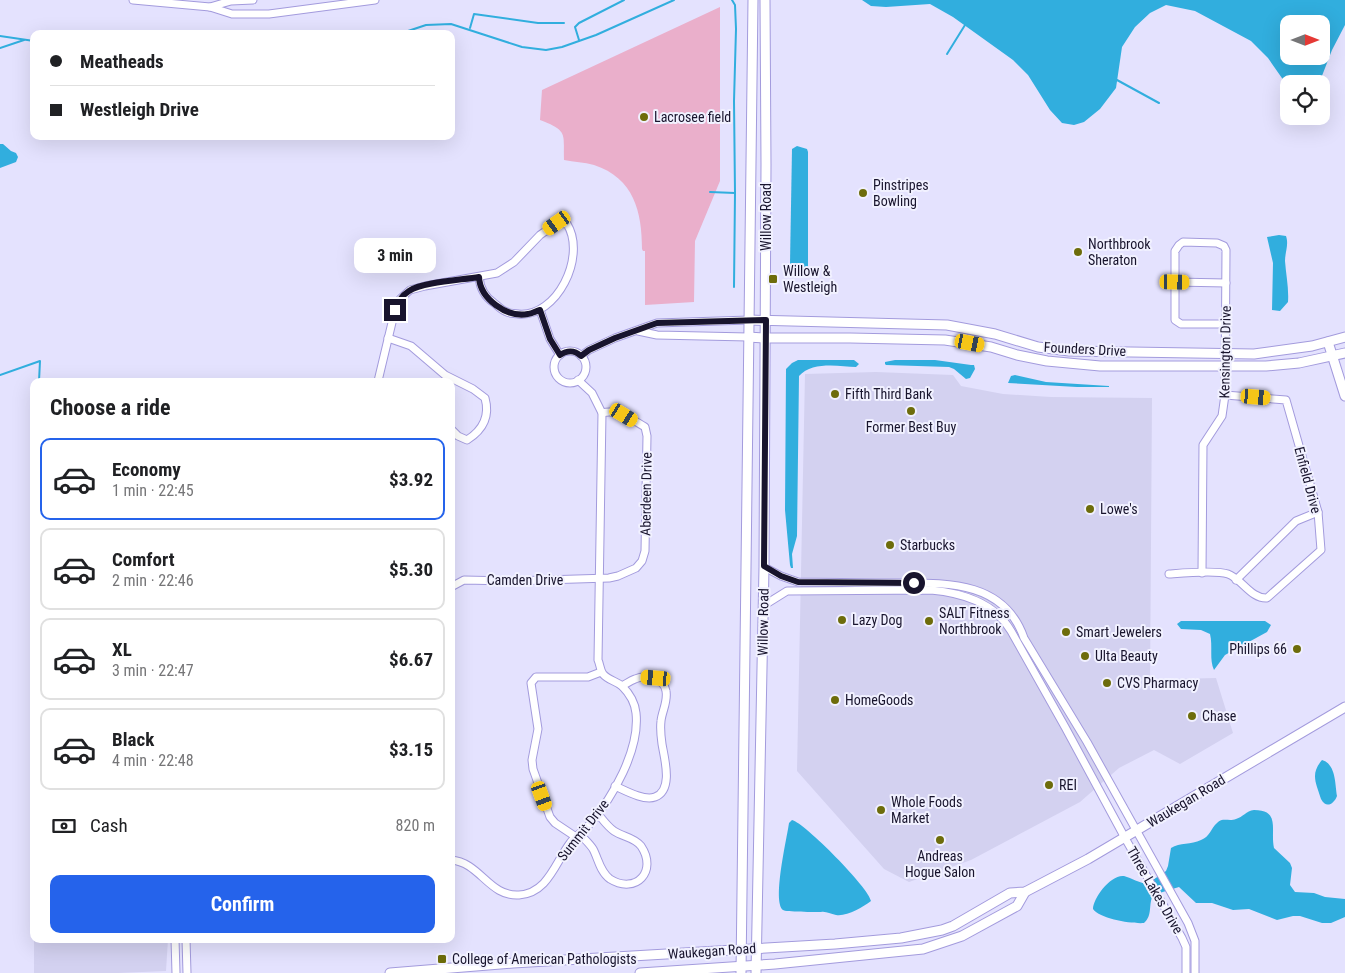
<!DOCTYPE html>
<html lang="en">
<head>
<meta charset="utf-8">
<style>
  :root { --surface:#fff; --page:#f2f2f2; --text:#202124; --muted:#757577; --line:#e0e0e0; --accent:#2563eb }
  body { margin:0; font-family:"Roboto Condensed",sans-serif; background:var(--page); color:var(--text); height:100vh; display:flex; flex-direction:column; font-size:19px; white-space:nowrap }
  * { box-sizing:border-box; margin:0 }
  p { font-size:16px; color:var(--muted) }
  .icon { flex:none; width:28px; height:28px; fill:none; stroke:currentColor; stroke-width:2; stroke-linecap:round; stroke-linejoin:round }
  .map { position:relative; flex:1; overflow:hidden }
  .drawer { position:absolute; left:30px; top:378px; width:425px; height:565px; display:flex; flex-direction:column; background:var(--surface); border-radius:10px; box-shadow:0 5px 20px #0002 }
  .drawer>* { flex:none }
  .guide { position:absolute; left:30px; top:30px; width:425px; height:110px; border-radius:10px; box-shadow:0 5px 20px #0002; display:grid; align-content:center; height:110px; padding:0 20px; background:var(--surface) }
  .needle { width:32px; rotate:90deg }
  .buttons { position:absolute; left:1280px; top:15px; display:grid; gap:10px }
  .buttons a { display:grid; place-items:center; width:50px; height:50px; border-radius:10px; background:var(--surface); box-shadow:0 5px 20px #0002; font-size:25px }
  .end { position:absolute; width:22px; height:22px; margin:-11px; border:6px solid #18142d; background:#fff; box-shadow:0 0 0 2px #fff }
  .from { border-radius:50% }
  .bubble { position:absolute; height:35px; border-radius:10px; background:var(--surface); box-shadow:0 5px 20px #0002; font-size:16px; font-weight:700; line-height:35px; text-align:center }
  .car { position:absolute; width:15px; height:30px; margin:-15px -8px; border-radius:6px; box-shadow:0 0 4px 1px #0007; background:linear-gradient(#f5c518 24%,#345 0 40%,#f5c518 0 76%,#345 0 86%,#f5c518 0) }
  .guide b { display:flex; align-items:center; gap:18px; height:48px; font-size:19px }
  .guide b+b { border-top:1px solid var(--line) }
  .guide i { width:12px; height:12px; background:var(--text) }
  ul { padding:0; list-style:none }
  li { display:flex; align-items:center; gap:15px; height:82px; margin:0 10px 8px; padding:0 10px; border:2px solid var(--line); border-radius:10px }
  li div { flex:1 }
  li b { display:block; font-size:19px }
  li em { font-style:normal; font-weight:700 }
  li.active { border-color:var(--accent) }
  li>.icon { width:45px; height:45px; stroke-width:1.5 }
  h2 { padding:0 20px; font-size:22px; line-height:60px }
  .pay { display:flex; align-items:center; gap:12px; height:55px; padding:0 20px; font-size:19px }
  .pay p { margin-inline-start:auto }
  .cta { display:flex; gap:10px; margin-top:auto; padding:10px 20px }
  .cta a { flex:1; height:58px; border-radius:10px; background:var(--accent); color:#fff; font-size:20px; font-weight:700; line-height:58px; text-align:center }
  .map>svg:first-child { display:block }
</style>
</head>
<body>
<div class="map">
<svg width="1345" height="973" viewBox="0 0 1345 973">
  <rect width="100%" height="100%" fill="#e4e2fe"/>
  <g fill="#d3d1f0">
    <polygon points="876,372 953,375 961,386 1003,394 1051,397 1152,398 1150,688 1175,679 1216,678 1233,733 1180,764 1154,750 1119,768 1080,802 971,860 909,882 884,869 797,771 805,374"/>
    <polygon points="34,939 168,939 166,971 118,973 34,973"/>
  </g>
  <path fill="#eaafcb" d="M720,7v174l-25,60 -1,61 -49,3v-54h-2l-1,-2c0,-37 -8,-71 -48,-84 -10,-3 -20,-3 -30,-5 -1,-26 5,-29 -24,-40l2,-30z"/>
  <g fill="#31aede" fill-rule="evenodd">
    <path d="M862,0h483v25l-13,25 -12,31 -3,3 -28,1 -5,-4 -16,-23 -17,-17 -56,-30 -29,-6 -16,8 -15,14 -13,20 -6,41 -16,21 -16,13 -10,3 -12,-2 -12,-13 -22,-35 -15,-15 -60,-43 -23,-13 -44,3 -15,-1zM1289,24h32v32h-32z"/>
    <polygon points="0,144 3,144 11,151 16,153 18,157 16,162 0,168"/>
    <polygon points="797,146 807,149 808,152 808,267 804,272 792,270 790,264 792,149"/>
    <path d="M1279,235l7,1c3,9 -1,16 -1,25 1,14 4,27 3,41l-8,9 -8,-1 1,-47 -6,-26z"/>
    <path d="M798,360h56l5,4 -3,3c-17,-1 -44,-6 -57,9l-2,160 -5,18 1,14h-2l-1,-3 -5,-55 1,-141 6,-6z"/>
    <polygon points="895,360 935,360 971,365 974,365 975,369 970,378 966,379 954,369 949,367 886,365 885,364 885,362"/>
    <polygon points="1015,375 1046,382 1109,386 1109,387 1077,387 1008,383 1011,376"/>
    <path d="M1181,621h84l6,4 -4,7 -42,23 -11,15c-5,-10 -1,-24 -4,-36l-9,-4 -20,-1 -4,-5z"/>
    <path d="M1322,760c14,4 13,24 15,36 -3,8 -11,13 -16,3 -5,-16 -11,-25 1,-39z"/>
    <path d="M1254,810c27,0 16,20 20,38l16,15 2,5 -2,17 5,7 19,1 11,4 20,2v18l-14,6h-9l-22,-7h-7l-16,4 -28,-11 -16,1 -21,-7h-16l-17,-16 -26,8c-5,10 0,20 -9,28 -12,1 -44,-4 -51,-14 0,-11 18,-35 31,-33 8,2 15,7 23,8l19,-13 2,-5 3,-18c9,-6 20,-3 30,-8 9,-3 10,-12 16,-17 6,-6 12,-1 19,-4 7,-2 10,-8 18,-9z"/>
    <path d="M792,820c13,3 78,69 79,81 -8,6 -25,16 -35,14 -6,-1 -10,-4 -15,-3 -5,0 -36,0 -38,-2 -11,-9 4,-72 6,-87z"/>
  </g>
  <g fill="none" stroke-linecap="round" stroke-linejoin="round">
    <g stroke="#31aede" stroke-width="2">
      <polyline points="470,28 474,14 538,23 564,23"/>
      <polyline points="399,34 426,25 451,24 522,47 546,50 562,47 596,35 674,0"/>
      <polyline points="0,36 34,41"/>
      <polyline points="579,40 575,27 579,23 624,0"/>
      <polyline points="0,48 24,40"/>
      <polyline points="947,54 965,25"/>
      <polyline points="1117,80 1159,103"/>
      <polyline points="710,192 735,193 734,101 736,29 735,5 732,0"/>
      <polyline points="734,287 735,193"/>
      <polyline points="0,375 40,361 39,381"/>
    </g>
    <g stroke="#a39bdd" stroke-width="9">
      <g id="minor">
        <polyline points="133,0 210,7 232,14 269,14 375,0"/>
        <polyline points="210,7 231,1 253,0"/>
        <polyline points="1175,282 1226,283"/>
        <polyline points="540,310 550,339 560,355"/>
        <polyline points="638,331 657,335 748,337"/>
        <path d="M388,338l23,8 34,29 28,14 12,9c5,18 -2,32 -18,42l-9,-4 -7,-7"/>
        <circle cx="570" cy="367" r="16"/>
        <polyline points="581,356 589,350 615,338 657,323 749,320"/>
        <path d="M378,381l17,-71 5,-11 10,-9 15,-4 72,-13 17,-11 26,-27 17,-12 10,1c20,32 -10,94 -49,90 -3,-1 -8,0 -11,-2 -5,-1 -9,-6 -13,-9 -9,-6 -14,-15 -15,-26"/>
        <path d="M764,567l17,9 17,6c29,0 57,1 85,1 52,1 119,-8 141,55l63,104 101,181 7,18v32"/>
        <polyline points="1202,573 1203,445 1222,416 1225,395 1226,250 1224,246 1217,243 1183,242 1179,245 1175,251 1175,320 1181,324 1225,324"/>
        <path d="M1169,574c14,-1 47,-4 59,0 14,5 23,25 39,24l54,-48 -3,-38 -32,-112 -61,-5"/>
        <polyline points="1236,580 1296,521 1318,512"/>
        <path d="M451,587l13,-7 48,1 97,-3 9,-2 18,-8 6,-7 3,-10 2,-115 -2,-9c-14,-8 -26,-18 -43,-14"/>
        <path d="M763,606l24,-15 144,-1c31,3 63,12 80,41l54,96 60,111 57,100 4,9v26"/>
        <path d="M615,786c11,5 29,15 40,11 19,-7 9,-40 7,-53 -1,-7 -2,-15 -1,-23 1,-10 7,-19 5,-30 -2,-13 -20,-17 -31,-12 -5,2 -9,5 -13,7"/>
        <path d="M580,834c4,5 9,9 13,15 5,9 7,23 17,30 26,16 48,-8 31,-33 -7,-9 -18,-9 -27,-15 -6,-4 -11,-11 -16,-17"/>
        <polyline points="576,837 555,823 550,817 533,769 532,760 538,729 531,683 536,677 588,677 601,672"/>
        <path d="M451,860c29,2 38,37 68,35 29,-2 36,-32 51,-52 5,-7 13,-11 19,-18 24,-28 51,-75 47,-112 -1,-10 -7,-20 -14,-27 -6,-5 -14,-6 -19,-12 -3,-4 -3,-10 -5,-14l4,-247 -10,-20 -14,-13"/>
        <polyline points="175,939 176,973"/>
        <polyline points="186,939 187,973"/>
      </g>
    </g>
    <g stroke="#a39bdd" stroke-width="11">
      <g id="major">
        <polyline points="749,320 947,325 995,334 1038,347 1069,351 1254,354 1312,346 1345,337"/>
        <polyline points="748,337 765,338 850,338 945,340 991,347 1017,355 1047,361 1100,366 1266,366 1299,363 1345,353"/>
        <polyline points="1328,342 1345,396"/>
        <polyline points="390,973 513,963 835,944 901,938 942,930 953,926 1010,893 1025,892 1088,859 1345,707"/>
        <polyline points="640,973 775,964 923,949 962,936 1017,906 1025,892"/>
        <polyline points="741,973 753,0"/>
        <polyline points="756,973 764,567 766,164 765,0"/>
      </g>
    </g>
    <use href="#minor" stroke="#fff" stroke-width="7"/>
    <use href="#major" stroke="#fff" stroke-width="9"/>
  </g>
  <g fill="none" stroke-linecap="round" stroke-linejoin="round">
    <path stroke="#18142d" stroke-width="6" d="M395,310c3,-8 6,-14 14,-19 13,-9 53,-11 70,-14 1,22 28,41 49,37 4,0 8,-3 12,-4l10,29 10,16c8,-5 14,-5 21,1l8,-6 26,-12 42,-15 109,-3 -2,246 17,10 17,6 116,1"/>
  </g>
  <g fill="#6d6c0b" stroke="#f1f1ff" stroke-width="2">
    <circle cx="644" cy="117" r="5"/>
    <circle cx="863" cy="193" r="5"/>
    <circle cx="1078" cy="252" r="5"/>
    <rect x="768" y="274" width="10" height="10" rx="2.5"/>
    <circle cx="835" cy="394" r="5"/>
    <circle cx="911" cy="411" r="5"/>
    <circle cx="1090" cy="509" r="5"/>
    <circle cx="890" cy="545" r="5"/>
    <circle cx="842" cy="620" r="5"/>
    <circle cx="929" cy="621" r="5"/>
    <circle cx="1066" cy="632" r="5"/>
    <circle cx="1297" cy="649" r="5"/>
    <circle cx="1085" cy="656" r="5"/>
    <circle cx="1107" cy="683" r="5"/>
    <circle cx="835" cy="700" r="5"/>
    <circle cx="1192" cy="716" r="5"/>
    <circle cx="1049" cy="785" r="5"/>
    <circle cx="881" cy="810" r="5"/>
    <circle cx="940" cy="840" r="5"/>
    <rect x="437" y="954" width="10" height="10" rx="2.5"/>
  </g>
  <g text-anchor="middle" dominant-baseline="central" stroke-width="4" stroke-linejoin="round" paint-order="stroke">
    <g font-size="14" fill="#18142d" stroke="#f1f1ff" text-anchor="start">
      <text x="654" y="117">Lacrosee field</text>
      <text x="873" y="185">Pinstripes<tspan x="873" dy="16">Bowling</tspan></text>
      <text x="1088" y="244">Northbrook<tspan x="1088" dy="16">Sheraton</tspan></text>
      <text x="783" y="271">Willow &amp;<tspan x="783" dy="16">Westleigh</tspan></text>
      <text x="845" y="394">Fifth Third Bank</text>
      <text x="911" y="427" text-anchor="middle">Former Best Buy</text>
      <text x="1100" y="509">Lowe's</text>
      <text x="900" y="545">Starbucks</text>
      <text x="939" y="613">SALT Fitness<tspan x="939" dy="16">Northbrook</tspan></text>
      <text x="852" y="620">Lazy Dog</text>
      <text x="1076" y="632">Smart Jewelers</text>
      <text x="1287" y="649" text-anchor="end">Phillips 66</text>
      <text x="1095" y="656">Ulta Beauty</text>
      <text x="1117" y="683">CVS Pharmacy</text>
      <text x="845" y="700">HomeGoods</text>
      <text x="1202" y="716">Chase</text>
      <text x="1059" y="785">REI</text>
      <text x="891" y="802">Whole Foods<tspan x="891" dy="16">Market</tspan></text>
      <text x="940" y="856" text-anchor="middle">Andreas<tspan x="940" dy="16">Hogue Salon</tspan></text>
      <text x="452" y="959">College of American Pathologists</text>
    </g>
    <g font-size="14" fill="#18142d" stroke="#f1f1ff">
      <text transform="translate(766 217) rotate(-90)">Willow Road</text>
      <text transform="translate(1085 349) rotate(3)">Founders Drive</text>
      <text transform="translate(1225 352) rotate(-89)">Kensington Drive</text>
      <text transform="translate(1308 480) rotate(75)">Enfield Drive</text>
      <text transform="translate(646 494) rotate(-89)">Aberdeen Drive</text>
      <text x="525" y="580">Camden Drive</text>
      <text transform="translate(763 622) rotate(-89)">Willow Road</text>
      <text transform="translate(1186 801) rotate(-31)">Waukegan Road</text>
      <text transform="translate(583 830) rotate(-52)">Summit Drive</text>
      <text transform="translate(1155 890) rotate(60)">Three Lakes Drive</text>
      <text transform="translate(712 951) rotate(-4)">Waukegan Road</text>
    </g>
  </g>
</svg>
<div class="buttons">
<a><svg class="needle" viewBox="-14 -14 28 28"><path d="M0-13l5 13h-10z" fill="#e53935"/><path d="M0 13l5-13h-10z" fill="#757577"/></svg></a>
<a><svg class="icon" aria-label="locate" viewBox="0 0 24 24"><circle cx="12" cy="12" r="6"/><path d="M12 2v4M12 18v4M2 12h4M18 12h4"/></svg></a>
</div>
<i class="end from" style="left:914px;top:583px"></i>
<i class="end" style="left:395px;top:310px"></i>
<div class="bubble" style="left:354px;top:238px;width:82px">3 min</div>
<i class="car" style="left:557px;top:223px;rotate:235deg"></i>
<i class="car" style="left:1175px;top:282px;rotate:91deg"></i>
<i class="car" style="left:970px;top:343px;rotate:101deg"></i>
<i class="car" style="left:1256px;top:397px;rotate:95deg"></i>
<i class="car" style="left:624px;top:415px;rotate:121deg"></i>
<i class="car" style="left:656px;top:678px;rotate:275deg"></i>
<i class="car" style="left:542px;top:796px;rotate:160deg"></i>
<div class="guide">
<b><i class="from"></i>Meatheads</b>
<b><i></i>Westleigh Drive</b>
</div>
<section class="drawer">
<h2>Choose a ride</h2>
<ul>
<li class="active"><svg class="icon" aria-label="car" viewBox="0 0 24 24"><path d="M5 17H2v-5l4-1 3-4h7l3 4 3 1v5h-3M9 17h6M6 11h13"/><circle cx="7" cy="17" r="2"/><circle cx="17" cy="17" r="2"/></svg><div><b>Economy</b><p>1 min · 22:45</p></div><em>$3.92</em></li>
<li><svg class="icon" aria-label="car" viewBox="0 0 24 24"><path d="M5 17H2v-5l4-1 3-4h7l3 4 3 1v5h-3M9 17h6M6 11h13"/><circle cx="7" cy="17" r="2"/><circle cx="17" cy="17" r="2"/></svg><div><b>Comfort</b><p>2 min · 22:46</p></div><em>$5.30</em></li>
<li><svg class="icon" aria-label="car" viewBox="0 0 24 24"><path d="M5 17H2v-5l4-1 3-4h7l3 4 3 1v5h-3M9 17h6M6 11h13"/><circle cx="7" cy="17" r="2"/><circle cx="17" cy="17" r="2"/></svg><div><b>XL</b><p>3 min · 22:47</p></div><em>$6.67</em></li>
<li><svg class="icon" aria-label="car" viewBox="0 0 24 24"><path d="M5 17H2v-5l4-1 3-4h7l3 4 3 1v5h-3M9 17h6M6 11h13"/><circle cx="7" cy="17" r="2"/><circle cx="17" cy="17" r="2"/></svg><div><b>Black</b><p>4 min · 22:48</p></div><em>$3.15</em></li>
</ul>
<div class="pay"><svg class="icon" aria-label="cash" viewBox="0 0 24 24"><path d="M3 7h18v10H3z"/><circle cx="12" cy="12" r="2"/></svg>Cash<p>820 m</p></div>
<div class="cta"><a>Confirm</a></div>
</section>
</div>
</body>
</html>
